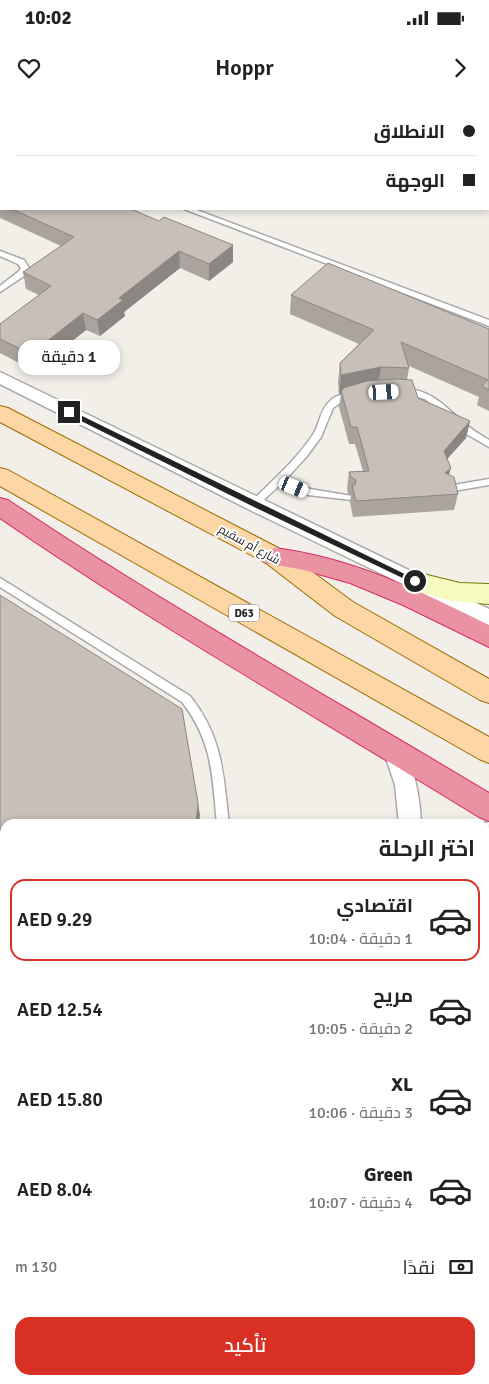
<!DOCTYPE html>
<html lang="ar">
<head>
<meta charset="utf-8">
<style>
  :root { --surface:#fff; --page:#f2f2f2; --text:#222; --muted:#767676; --line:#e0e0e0; --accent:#d93025 }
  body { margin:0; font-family:Signika,Cairo,sans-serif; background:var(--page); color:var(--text); direction:rtl; height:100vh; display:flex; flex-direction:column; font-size:19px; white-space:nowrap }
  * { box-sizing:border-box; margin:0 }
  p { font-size:16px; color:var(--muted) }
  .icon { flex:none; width:28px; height:28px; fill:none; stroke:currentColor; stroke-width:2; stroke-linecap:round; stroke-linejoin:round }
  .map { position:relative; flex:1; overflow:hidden; direction:ltr }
  .details { position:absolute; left:0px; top:719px; width:490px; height:566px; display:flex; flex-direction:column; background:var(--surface); border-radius:15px 15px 0 0; box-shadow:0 2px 8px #0003; direction:rtl }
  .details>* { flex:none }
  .banner { position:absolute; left:0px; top:0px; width:490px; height:110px; box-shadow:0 2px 8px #0003; direction:rtl; display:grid; align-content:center; height:110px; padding:0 15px; background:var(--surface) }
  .end { position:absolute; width:22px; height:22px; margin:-11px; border:6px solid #222; background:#fff; box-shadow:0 0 0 2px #fff }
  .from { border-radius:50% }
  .bubble { position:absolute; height:35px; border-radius:15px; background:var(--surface); box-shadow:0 2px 8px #0003; font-size:16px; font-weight:600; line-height:35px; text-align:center; direction:rtl }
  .car { position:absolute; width:15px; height:30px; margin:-15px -8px; border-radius:6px; box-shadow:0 0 4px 1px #0007; background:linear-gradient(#fff 24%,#345 0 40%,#fff 0 76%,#345 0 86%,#fff 0) }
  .banner b { display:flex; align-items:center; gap:18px; height:48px; font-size:19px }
  .banner b+b { border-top:1px solid var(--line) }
  .banner i { width:12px; height:12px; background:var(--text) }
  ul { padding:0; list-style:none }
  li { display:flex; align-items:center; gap:15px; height:82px; margin:0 10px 8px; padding:0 5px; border:2px solid transparent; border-radius:15px }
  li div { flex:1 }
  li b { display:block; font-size:19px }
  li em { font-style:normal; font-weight:600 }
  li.on { border-color:var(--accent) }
  li>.icon { width:45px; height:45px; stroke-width:1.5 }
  h2 { padding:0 15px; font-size:22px; line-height:60px }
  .pay { display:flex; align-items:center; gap:12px; height:55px; padding:0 15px; font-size:19px }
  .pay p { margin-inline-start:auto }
  .cta { display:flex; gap:10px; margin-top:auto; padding:10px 15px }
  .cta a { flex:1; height:58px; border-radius:15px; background:var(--accent); color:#fff; font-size:20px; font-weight:600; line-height:58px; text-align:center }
  .status { display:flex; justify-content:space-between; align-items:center; height:35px; padding:0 25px; background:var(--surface); direction:ltr }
  .status svg { height:14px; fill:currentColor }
  header { display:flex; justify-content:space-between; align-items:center; height:65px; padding:0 15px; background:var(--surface); font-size:22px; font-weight:600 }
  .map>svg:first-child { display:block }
</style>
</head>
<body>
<div class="status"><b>10:02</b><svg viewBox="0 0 49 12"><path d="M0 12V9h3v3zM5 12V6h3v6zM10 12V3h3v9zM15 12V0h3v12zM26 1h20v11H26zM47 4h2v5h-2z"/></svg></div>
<header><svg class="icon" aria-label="forward" viewBox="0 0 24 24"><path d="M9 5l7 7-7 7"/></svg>Hoppr<svg class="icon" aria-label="heart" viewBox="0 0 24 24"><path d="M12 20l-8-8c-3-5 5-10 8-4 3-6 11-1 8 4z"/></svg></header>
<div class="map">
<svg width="489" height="1284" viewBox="0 0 489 1284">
  <rect width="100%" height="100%" fill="#f2efe9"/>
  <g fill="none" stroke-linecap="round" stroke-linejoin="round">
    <g stroke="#a9a9a9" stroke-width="3">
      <g id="lane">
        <rect x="0" y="39" width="1" height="5"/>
        <polygon points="184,109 194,109 489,220 489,226"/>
        <polygon points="0,151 24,160 29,168 24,176 0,192 0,186 18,172 21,168 18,164 0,156"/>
        <path d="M403,288c30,3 39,16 60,34 8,7 17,13 26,18v7l-26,-15 -38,-33 -25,-6 -1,-2z"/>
        <path d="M354,291l4,3 -1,2 -16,6 -8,6 -12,29 -14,19 -20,22 23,11 42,7v4l-44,-5 -27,-11 -24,22h-6v-4c21,-21 44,-41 61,-66 8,-10 7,-25 17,-34 6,-7 17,-9 25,-11z"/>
        <polygon points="489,379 489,385 448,392 443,389 448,386"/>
        <path d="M0,478l190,118c33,42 33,76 39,128h-12c-5,-49 -4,-82 -35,-122l-182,-115z"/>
        <rect x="0" y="1147" width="5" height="14"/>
      </g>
    </g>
    <g stroke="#a9a9a9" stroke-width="3">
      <g id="street">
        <polygon points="0,272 489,509 489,526 248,409 0,284"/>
        <path d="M394,640l8,3c12,25 18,52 19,81h-22l-4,-39 -12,-36 3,-6z"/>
        <polygon points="489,722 489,742 485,743 485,724 482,724"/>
        <polygon points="68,1280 99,1280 97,1284 66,1284"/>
      </g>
    </g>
    <g stroke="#707d05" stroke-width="2">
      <polygon id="secondary" points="415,472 460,483 489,484 489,504 451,501 406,488 403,481 406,474"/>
    </g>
    <g stroke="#a06b00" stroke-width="2">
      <g id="primary">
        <polygon points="0,306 8,308 284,451 353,502 489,579 489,603 480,600 335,516 266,463 0,322"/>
        <polygon points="0,368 8,370 489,637 489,663 479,659 0,386"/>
      </g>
    </g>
    <g stroke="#dc2a67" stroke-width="2">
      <g id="highway">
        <path d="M0,398l8,2c156,105 320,196 481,293v28l-10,-4c-160,-99 -324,-192 -479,-299z"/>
        <path d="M275,448c78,10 145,43 214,77v22l-86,-42 -53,-22 -46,-13 -38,-7 -3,-6 3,-6z"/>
      </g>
    </g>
    <use href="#lane" fill="#fff" fill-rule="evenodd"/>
    <use href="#street" fill="#fff" fill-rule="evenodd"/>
    <use href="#secondary" fill="#f7fabf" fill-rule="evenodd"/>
    <use href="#primary" fill="#fcd6a4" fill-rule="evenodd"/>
    <use href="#highway" fill="#e892a2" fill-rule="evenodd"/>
  </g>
  <g fill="#aba49e">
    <polygon points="0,0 146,0 144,1 1,1 1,17 0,17"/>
    <polygon points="176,0 321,0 319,1 176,1"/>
    <polygon points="0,52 1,52 1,109 131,109 233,162 209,181 180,168 124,212 125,216 100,236 86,230 34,271 0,253 0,224 39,195 26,189 23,172 61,146 0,118"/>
    <polygon points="291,195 489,229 489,311 477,305 479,297 409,266 409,268 407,280 418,298 470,321 466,338 447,359 449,375 458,394 454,410 353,417 350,402 351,395 348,394 347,389 349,372 363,371 355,344 349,344 339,307 341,294 339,294 338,282 340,263 359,244 290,214"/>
  </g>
  <g fill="#8b8681">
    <polygon points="46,0 71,0 72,1 44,1"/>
    <polygon points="119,0 146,0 144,1 117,1"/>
    <polygon points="298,0 321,0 319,1 296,1"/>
    <polygon points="233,145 233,162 209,181 209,164"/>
    <polygon points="179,151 180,168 124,212 125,216 100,236 97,220 119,198"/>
    <polygon points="83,213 86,230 34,271 31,254"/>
    <polygon points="381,267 378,286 343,288 343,293 341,290 341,294 339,294 341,275"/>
    <polygon points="470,321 466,338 440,367 444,351"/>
    <polygon points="451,368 446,385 445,373"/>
    <polygon points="198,703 200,715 199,724 196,724"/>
    <polygon points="5,1056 5,1066 0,1070 0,1059"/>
  </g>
  <g fill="#c7bfb8" stroke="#8b8681">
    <polygon points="0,0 46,0 44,1 1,1 1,2 0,2"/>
    <polygon points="106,0 119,0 117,1 109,1"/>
    <polygon points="184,0 298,0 296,1 188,1"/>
    <polygon points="0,52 1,52 1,104 0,103"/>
    <polygon points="12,109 131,109 159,121 164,117 233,145 209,164 179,151 119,198 123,200 97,220 83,213 31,254 0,239 0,224 51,186 23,172 74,137"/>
    <polygon points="328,163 489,229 489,290 482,286 488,280 401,242 409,268 381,267 341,275 340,263 374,230 291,195"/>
    <polygon points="396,279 412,280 418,298 470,321 444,351 451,368 445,373 454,377 458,394 356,401 352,385 355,385 356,380 351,377 349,372 369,371 357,327 351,327 341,290 343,290 343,288 367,281"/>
    <polygon points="0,495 182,609 198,703 196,724 5,724 5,1056 0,1059"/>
  </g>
  <polygon fill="#222" points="67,311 72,311 419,481 415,484 413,483 252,406 67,314"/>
  <g text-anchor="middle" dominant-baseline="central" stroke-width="4" stroke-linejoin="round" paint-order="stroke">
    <rect fill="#fff" stroke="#646464" stroke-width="1" x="229" y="504.5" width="30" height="17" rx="4"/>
    <g font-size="11" font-weight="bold" fill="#222">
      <text x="244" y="513">D63</text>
    </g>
    <g font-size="12" fill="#222" stroke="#fff">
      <text transform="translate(249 445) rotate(29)">شارع أم سقيم</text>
    </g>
  </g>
</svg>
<i class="end from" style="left:415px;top:481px"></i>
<i class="end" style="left:69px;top:312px"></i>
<div class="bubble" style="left:18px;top:240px;width:102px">1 دقيقة</div>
<i class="car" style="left:384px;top:292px;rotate:87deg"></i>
<i class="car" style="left:294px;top:387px;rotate:112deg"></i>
<div class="banner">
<b><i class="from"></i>الانطلاق</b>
<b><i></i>الوجهة</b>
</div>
<section class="details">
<h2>اختر الرحلة</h2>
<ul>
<li class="on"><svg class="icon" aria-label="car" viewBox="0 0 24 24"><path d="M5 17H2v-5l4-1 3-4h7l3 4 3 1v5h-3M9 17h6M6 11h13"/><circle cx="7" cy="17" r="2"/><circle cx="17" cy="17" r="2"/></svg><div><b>اقتصادي</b><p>1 دقيقة · 10:04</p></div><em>AED 9.29</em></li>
<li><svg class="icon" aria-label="car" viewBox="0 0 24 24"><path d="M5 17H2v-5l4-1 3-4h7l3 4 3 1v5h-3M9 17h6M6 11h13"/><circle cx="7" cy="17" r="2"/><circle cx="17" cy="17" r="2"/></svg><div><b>مريح</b><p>2 دقيقة · 10:05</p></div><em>AED 12.54</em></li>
<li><svg class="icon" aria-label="car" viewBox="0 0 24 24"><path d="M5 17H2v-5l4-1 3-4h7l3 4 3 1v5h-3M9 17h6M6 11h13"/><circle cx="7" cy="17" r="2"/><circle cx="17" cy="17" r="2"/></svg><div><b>XL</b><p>3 دقيقة · 10:06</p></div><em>AED 15.80</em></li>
<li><svg class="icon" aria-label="car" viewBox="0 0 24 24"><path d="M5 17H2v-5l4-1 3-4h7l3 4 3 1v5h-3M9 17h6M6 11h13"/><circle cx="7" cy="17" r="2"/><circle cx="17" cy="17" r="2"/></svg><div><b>Green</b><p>4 دقيقة · 10:07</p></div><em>AED 8.04</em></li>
</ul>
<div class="pay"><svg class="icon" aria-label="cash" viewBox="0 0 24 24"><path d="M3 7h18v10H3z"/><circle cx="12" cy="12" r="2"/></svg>نقدًا<p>130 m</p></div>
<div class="cta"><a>تأكيد</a></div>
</section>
</div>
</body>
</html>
